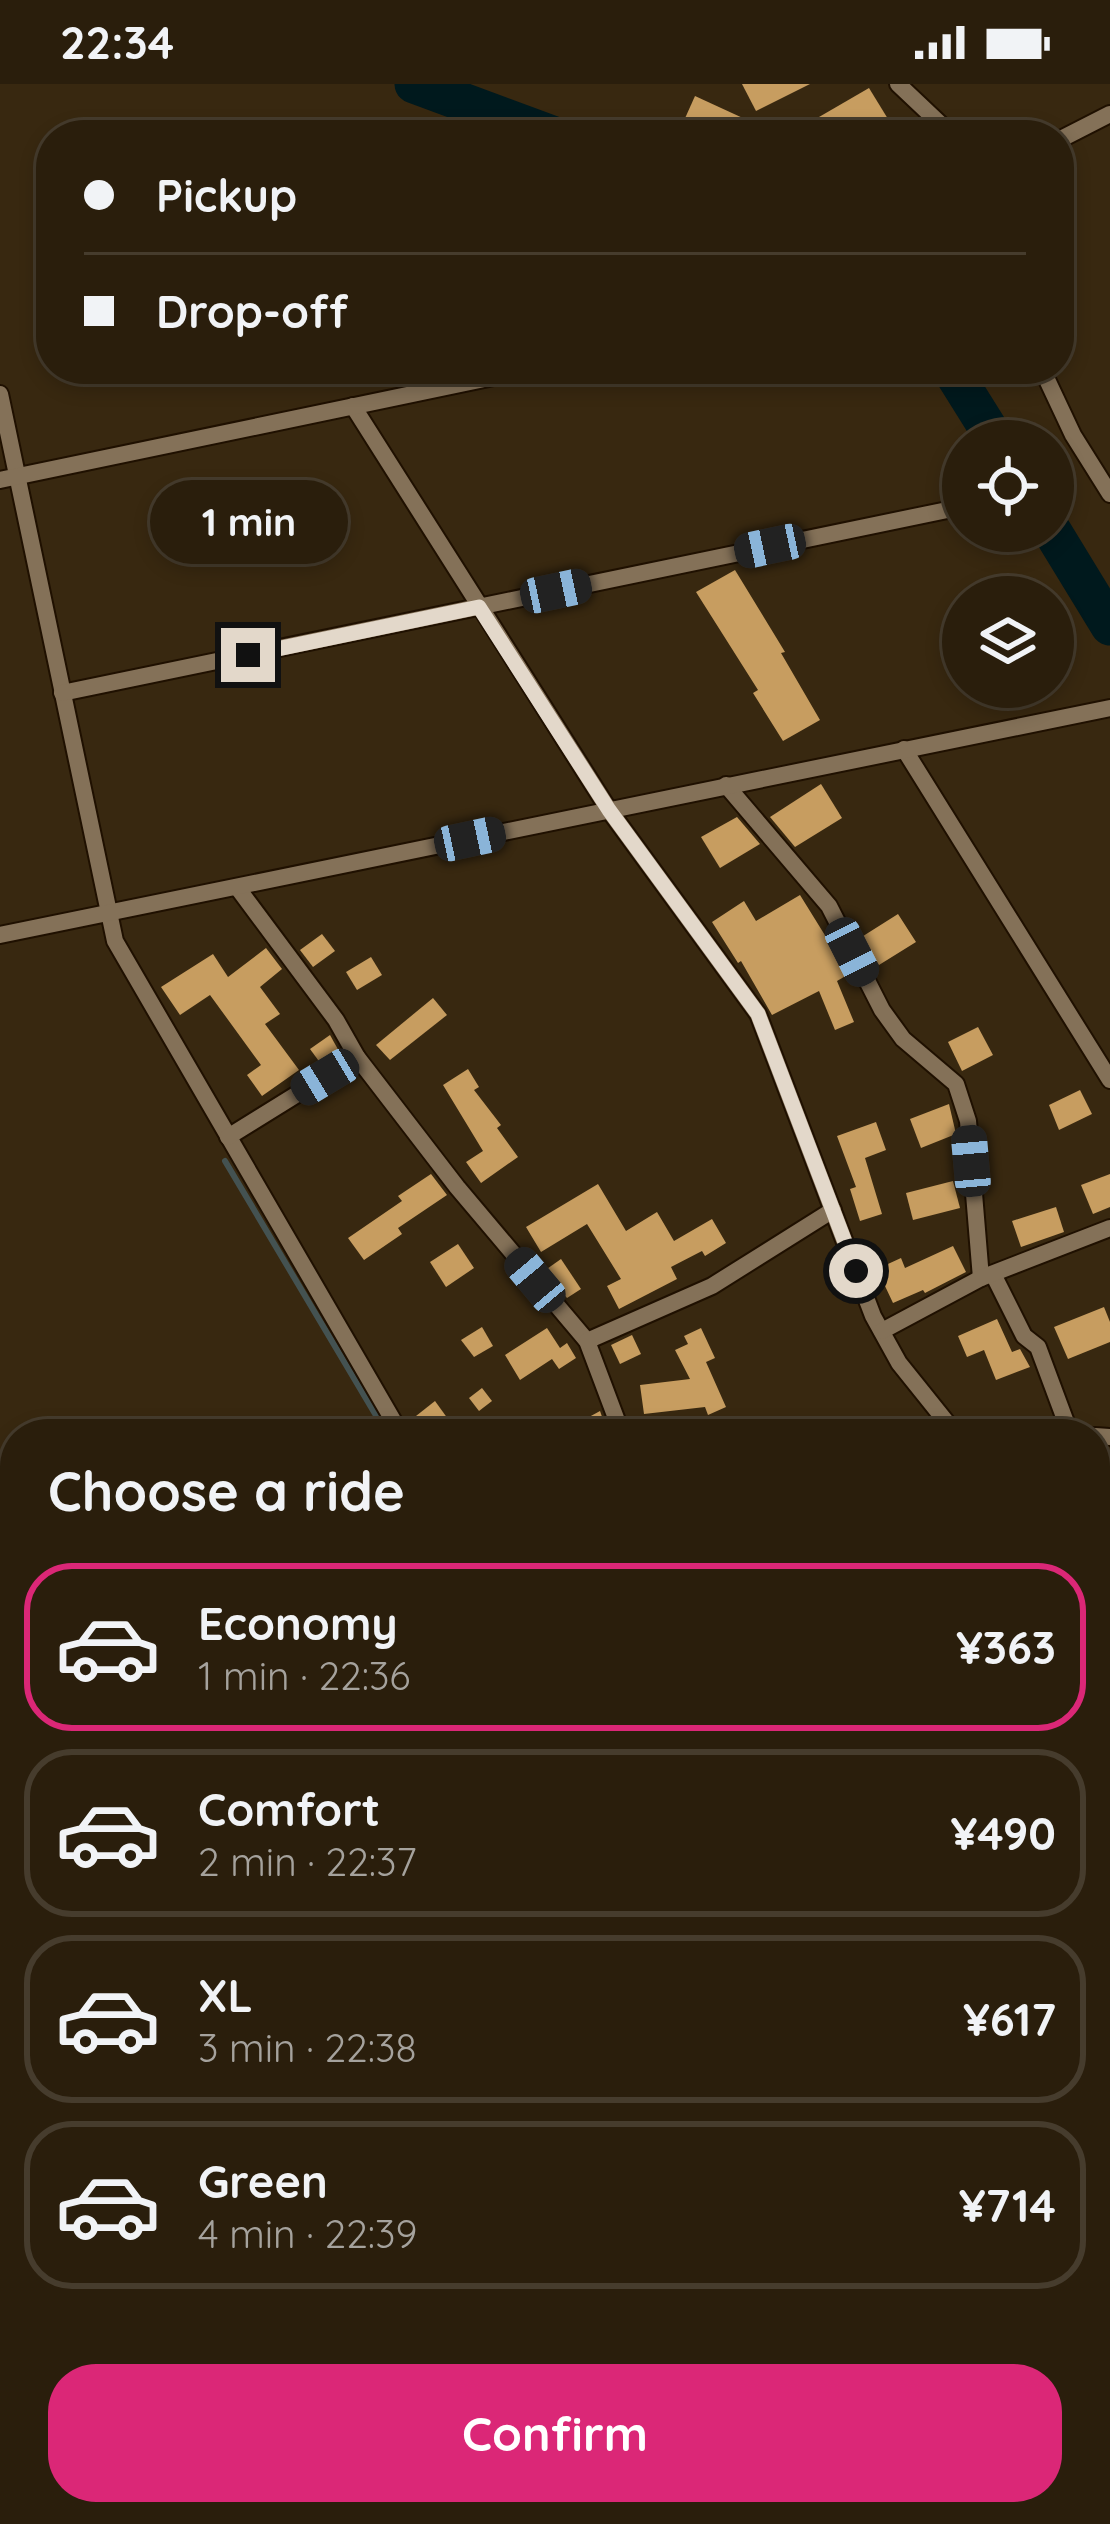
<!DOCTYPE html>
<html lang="en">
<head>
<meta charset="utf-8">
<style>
  :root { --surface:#2a1e0c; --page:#322715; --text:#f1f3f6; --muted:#a5a29d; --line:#463c2d; --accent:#db2777 }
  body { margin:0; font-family:Quicksand,sans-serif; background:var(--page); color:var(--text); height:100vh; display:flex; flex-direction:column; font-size:45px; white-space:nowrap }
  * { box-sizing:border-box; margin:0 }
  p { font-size:39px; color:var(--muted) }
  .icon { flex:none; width:66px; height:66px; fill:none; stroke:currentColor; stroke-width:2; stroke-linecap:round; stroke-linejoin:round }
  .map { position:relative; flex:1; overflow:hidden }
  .drawer { position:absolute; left:0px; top:1335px; width:1110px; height:1107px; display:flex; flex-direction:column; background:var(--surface); border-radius:48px 48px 0 0; box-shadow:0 6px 18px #0003,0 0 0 3px var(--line) }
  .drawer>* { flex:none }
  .hud { position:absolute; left:36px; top:36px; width:1038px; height:264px; border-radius:48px; box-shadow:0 6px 18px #0003,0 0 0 3px var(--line); display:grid; align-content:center; height:264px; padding:0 48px; background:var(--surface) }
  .controls { position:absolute; left:942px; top:336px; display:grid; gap:24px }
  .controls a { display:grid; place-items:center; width:132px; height:132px; border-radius:50%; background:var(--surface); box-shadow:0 6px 18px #0003,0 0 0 3px var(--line); font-size:60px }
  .end { position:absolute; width:54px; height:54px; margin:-27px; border:15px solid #e3d8ca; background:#111; box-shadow:0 0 0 6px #111 }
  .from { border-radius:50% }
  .bubble { position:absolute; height:84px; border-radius:42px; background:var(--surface); box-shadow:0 6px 18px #0003,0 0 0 3px var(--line); font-size:39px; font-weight:800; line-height:84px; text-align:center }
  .car { position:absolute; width:36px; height:72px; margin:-36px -18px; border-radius:15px; box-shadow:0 0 9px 3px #0007; background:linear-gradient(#222 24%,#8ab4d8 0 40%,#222 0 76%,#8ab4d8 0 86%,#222 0) }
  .hud b { display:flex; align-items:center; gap:42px; height:114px; font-size:45px }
  .hud b+b { border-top:3px solid var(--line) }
  .hud i { width:30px; height:30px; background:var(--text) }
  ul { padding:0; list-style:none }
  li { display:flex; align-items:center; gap:36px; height:168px; margin:0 24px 18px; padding:0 24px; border:6px solid var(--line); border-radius:48px }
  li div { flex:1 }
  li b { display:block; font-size:45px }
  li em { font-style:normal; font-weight:800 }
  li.on { border-color:var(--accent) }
  li>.icon { width:108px; height:108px; stroke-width:1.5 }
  h2 { padding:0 48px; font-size:54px; line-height:144px }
  .button { display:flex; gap:24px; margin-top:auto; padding:24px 48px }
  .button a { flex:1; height:138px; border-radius:48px; background:var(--accent); color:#fff; font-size:48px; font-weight:800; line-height:138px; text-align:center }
  .status { display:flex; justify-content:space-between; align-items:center; height:84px; padding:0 60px; background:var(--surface); direction:ltr }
  .status svg { height:33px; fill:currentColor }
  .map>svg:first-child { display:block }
</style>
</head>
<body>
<div class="status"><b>22:34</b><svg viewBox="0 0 49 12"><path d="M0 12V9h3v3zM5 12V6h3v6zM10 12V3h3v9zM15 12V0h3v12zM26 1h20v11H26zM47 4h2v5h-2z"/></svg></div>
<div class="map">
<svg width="1110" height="2440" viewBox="0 0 1110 2440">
  <rect width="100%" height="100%" fill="#382810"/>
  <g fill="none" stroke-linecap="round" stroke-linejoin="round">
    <polyline stroke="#445251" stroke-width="6" points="225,1077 387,1350"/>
    <g stroke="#00191d" stroke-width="39">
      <polyline points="414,0 552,51"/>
      <polyline points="951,285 996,357"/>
      <polyline points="1052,447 1110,542"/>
    </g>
  </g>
  <g fill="#c79d60">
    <polygon points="742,0 810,0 756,27"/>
    <polygon points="869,4 888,35 861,51 788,51"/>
    <polygon points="695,12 780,51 704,51 682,41"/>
    <polygon points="735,486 785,568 781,569 820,636 783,657 753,609 758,606 696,508"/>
    <polygon points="821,700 842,734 795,763 770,733"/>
    <polygon points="737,733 760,760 720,784 701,753"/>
    <polygon points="800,811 849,890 837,897 854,938 835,946 819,907 772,931 741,877 738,879 712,838 744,817 756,837"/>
    <polygon points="898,830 916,858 879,881 875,875 871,877 860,854"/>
    <polygon points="322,850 335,867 313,883 300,866"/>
    <polygon points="266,864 282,885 260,903 280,930 265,940 299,986 262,1012 247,991 261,981 210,911 180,931 161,903 213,870 228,893"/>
    <polygon points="371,873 382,891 357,906 346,888"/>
    <polygon points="433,914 447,931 390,976 376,961"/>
    <polygon points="978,943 993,971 962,987 948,958"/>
    <polygon points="330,951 340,969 321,980 310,965"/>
    <polygon points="468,985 479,1003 474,1006 501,1041 497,1044 518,1073 481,1099 466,1078 483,1067 443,1001"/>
    <polygon points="1080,1006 1092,1030 1059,1046 1049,1021"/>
    <polygon points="949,1020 956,1050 921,1064 910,1035"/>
    <polygon points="876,1038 886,1066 865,1074 882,1130 860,1137 850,1105 856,1103 837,1052"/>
    <polygon points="431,1090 447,1111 398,1144 402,1150 364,1176 348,1154 402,1117 398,1112"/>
    <polygon points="1110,1090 1110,1123 1093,1130 1081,1101"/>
    <polygon points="953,1097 960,1124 913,1136 906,1109"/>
    <polygon points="598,1100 626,1147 657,1128 674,1157 712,1135 726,1159 705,1172 702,1167 671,1183 677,1195 619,1225 607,1202 621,1195 587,1140 541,1168 526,1143"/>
    <polygon points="1056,1123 1064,1148 1021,1163 1012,1137"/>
    <polygon points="458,1160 474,1184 446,1203 430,1178"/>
    <polygon points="953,1162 966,1188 925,1209 923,1206 893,1219 877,1185 901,1174 905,1184"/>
    <polygon points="561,1175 581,1205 567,1214 544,1187"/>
    <polygon points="1104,1223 1110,1238 1110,1258 1068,1275 1054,1243"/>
    <polygon points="997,1235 1012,1268 1020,1265 1030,1283 996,1296 984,1266 967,1273 958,1252"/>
    <polygon points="482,1243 493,1262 474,1273 461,1256"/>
    <polygon points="547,1244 560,1264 567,1259 576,1274 559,1285 552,1275 520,1296 505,1271"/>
    <polygon points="701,1244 715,1274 706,1278 726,1323 708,1331 705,1323 644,1330 640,1301 690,1295 675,1266 688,1260 684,1252"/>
    <polygon points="632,1251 641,1270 620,1280 611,1261"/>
    <polygon points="482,1304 492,1317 479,1327 469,1314"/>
    <polygon points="435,1317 448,1335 429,1349 416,1332"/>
    <polygon points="600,1327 608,1350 558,1350"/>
  </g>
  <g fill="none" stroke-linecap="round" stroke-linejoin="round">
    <g stroke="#1f1000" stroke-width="20">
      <g id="street">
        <polyline points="898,0 952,51"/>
        <polyline points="1059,56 1110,30"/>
        <polyline points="1042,285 1073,351 1110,410"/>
        <polyline points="0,310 115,857 401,1350"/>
        <polyline points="353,322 609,726 758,930 873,1232 899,1279 956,1350"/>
        <polyline points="0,396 532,285"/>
        <polyline points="62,609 957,424"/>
        <polyline points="904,665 1110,996"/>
        <polyline points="726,701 829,822 882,926 903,955 956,1000 968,1037 981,1194"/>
        <polyline points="237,803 336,936 357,973 457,1103 587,1257 622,1350"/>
        <polyline points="0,851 1110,624"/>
        <polyline points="228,1053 357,973"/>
        <polyline points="993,1190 1024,1252 1038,1263 1070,1349 1076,1350"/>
        <polyline points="882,1247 981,1194 1110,1144"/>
        <polyline points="587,1257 712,1202 833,1126"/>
        <polyline points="1095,1352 1110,1353"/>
        <polyline points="0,1446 15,1442"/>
        <polyline points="1095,1474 1110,1471"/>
        <polyline points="0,1623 15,1694"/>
        <polyline points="1095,1718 1110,1717"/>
        <polyline points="1095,1852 1110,1859"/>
        <polyline points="0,2004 15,2001"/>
        <polyline points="1095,2129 1110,2126"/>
        <polyline points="493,2427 495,2440"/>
        <polyline points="891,2440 893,2427"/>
      </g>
    </g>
    <use href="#street" stroke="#847158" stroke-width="16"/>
  </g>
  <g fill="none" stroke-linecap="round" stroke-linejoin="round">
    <polyline stroke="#e3d8ca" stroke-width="15" points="248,571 479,523 609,726 758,930 856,1187"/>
  </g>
</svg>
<div class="controls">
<a><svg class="icon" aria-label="locate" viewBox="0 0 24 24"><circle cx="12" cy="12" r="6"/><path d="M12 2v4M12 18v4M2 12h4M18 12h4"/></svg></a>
<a><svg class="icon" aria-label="layers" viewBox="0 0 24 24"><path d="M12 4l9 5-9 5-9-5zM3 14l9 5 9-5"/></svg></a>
</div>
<i class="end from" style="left:856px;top:1187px"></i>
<i class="end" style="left:248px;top:571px"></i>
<div class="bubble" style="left:150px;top:396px;width:198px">1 min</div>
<i class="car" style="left:770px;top:462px;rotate:258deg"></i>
<i class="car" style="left:556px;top:507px;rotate:78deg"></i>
<i class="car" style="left:470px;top:755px;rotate:78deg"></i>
<i class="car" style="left:852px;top:868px;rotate:153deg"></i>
<i class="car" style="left:325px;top:993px;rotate:239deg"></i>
<i class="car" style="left:971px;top:1077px;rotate:355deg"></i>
<i class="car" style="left:535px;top:1196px;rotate:320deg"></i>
<div class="hud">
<b><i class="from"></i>Pickup</b>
<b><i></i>Drop-off</b>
</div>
<section class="drawer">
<h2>Choose a ride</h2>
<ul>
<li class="on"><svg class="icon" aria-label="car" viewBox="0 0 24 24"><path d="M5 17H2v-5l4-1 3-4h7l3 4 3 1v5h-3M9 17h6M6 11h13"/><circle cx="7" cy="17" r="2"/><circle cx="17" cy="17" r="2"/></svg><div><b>Economy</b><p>1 min · 22:36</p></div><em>¥363</em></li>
<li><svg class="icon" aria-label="car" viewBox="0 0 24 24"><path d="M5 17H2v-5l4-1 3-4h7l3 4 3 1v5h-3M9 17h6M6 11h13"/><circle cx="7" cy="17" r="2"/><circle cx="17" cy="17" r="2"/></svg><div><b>Comfort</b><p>2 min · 22:37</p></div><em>¥490</em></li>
<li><svg class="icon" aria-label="car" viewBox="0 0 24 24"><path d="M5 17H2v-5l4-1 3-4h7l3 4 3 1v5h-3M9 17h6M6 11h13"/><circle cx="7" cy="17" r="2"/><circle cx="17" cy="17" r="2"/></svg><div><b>XL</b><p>3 min · 22:38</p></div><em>¥617</em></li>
<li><svg class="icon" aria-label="car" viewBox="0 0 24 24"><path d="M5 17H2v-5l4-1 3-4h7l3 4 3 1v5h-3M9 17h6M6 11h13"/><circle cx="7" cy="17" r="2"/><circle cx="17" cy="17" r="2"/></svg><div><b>Green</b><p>4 min · 22:39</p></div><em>¥714</em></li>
</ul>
<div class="button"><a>Confirm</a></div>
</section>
</div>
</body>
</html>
